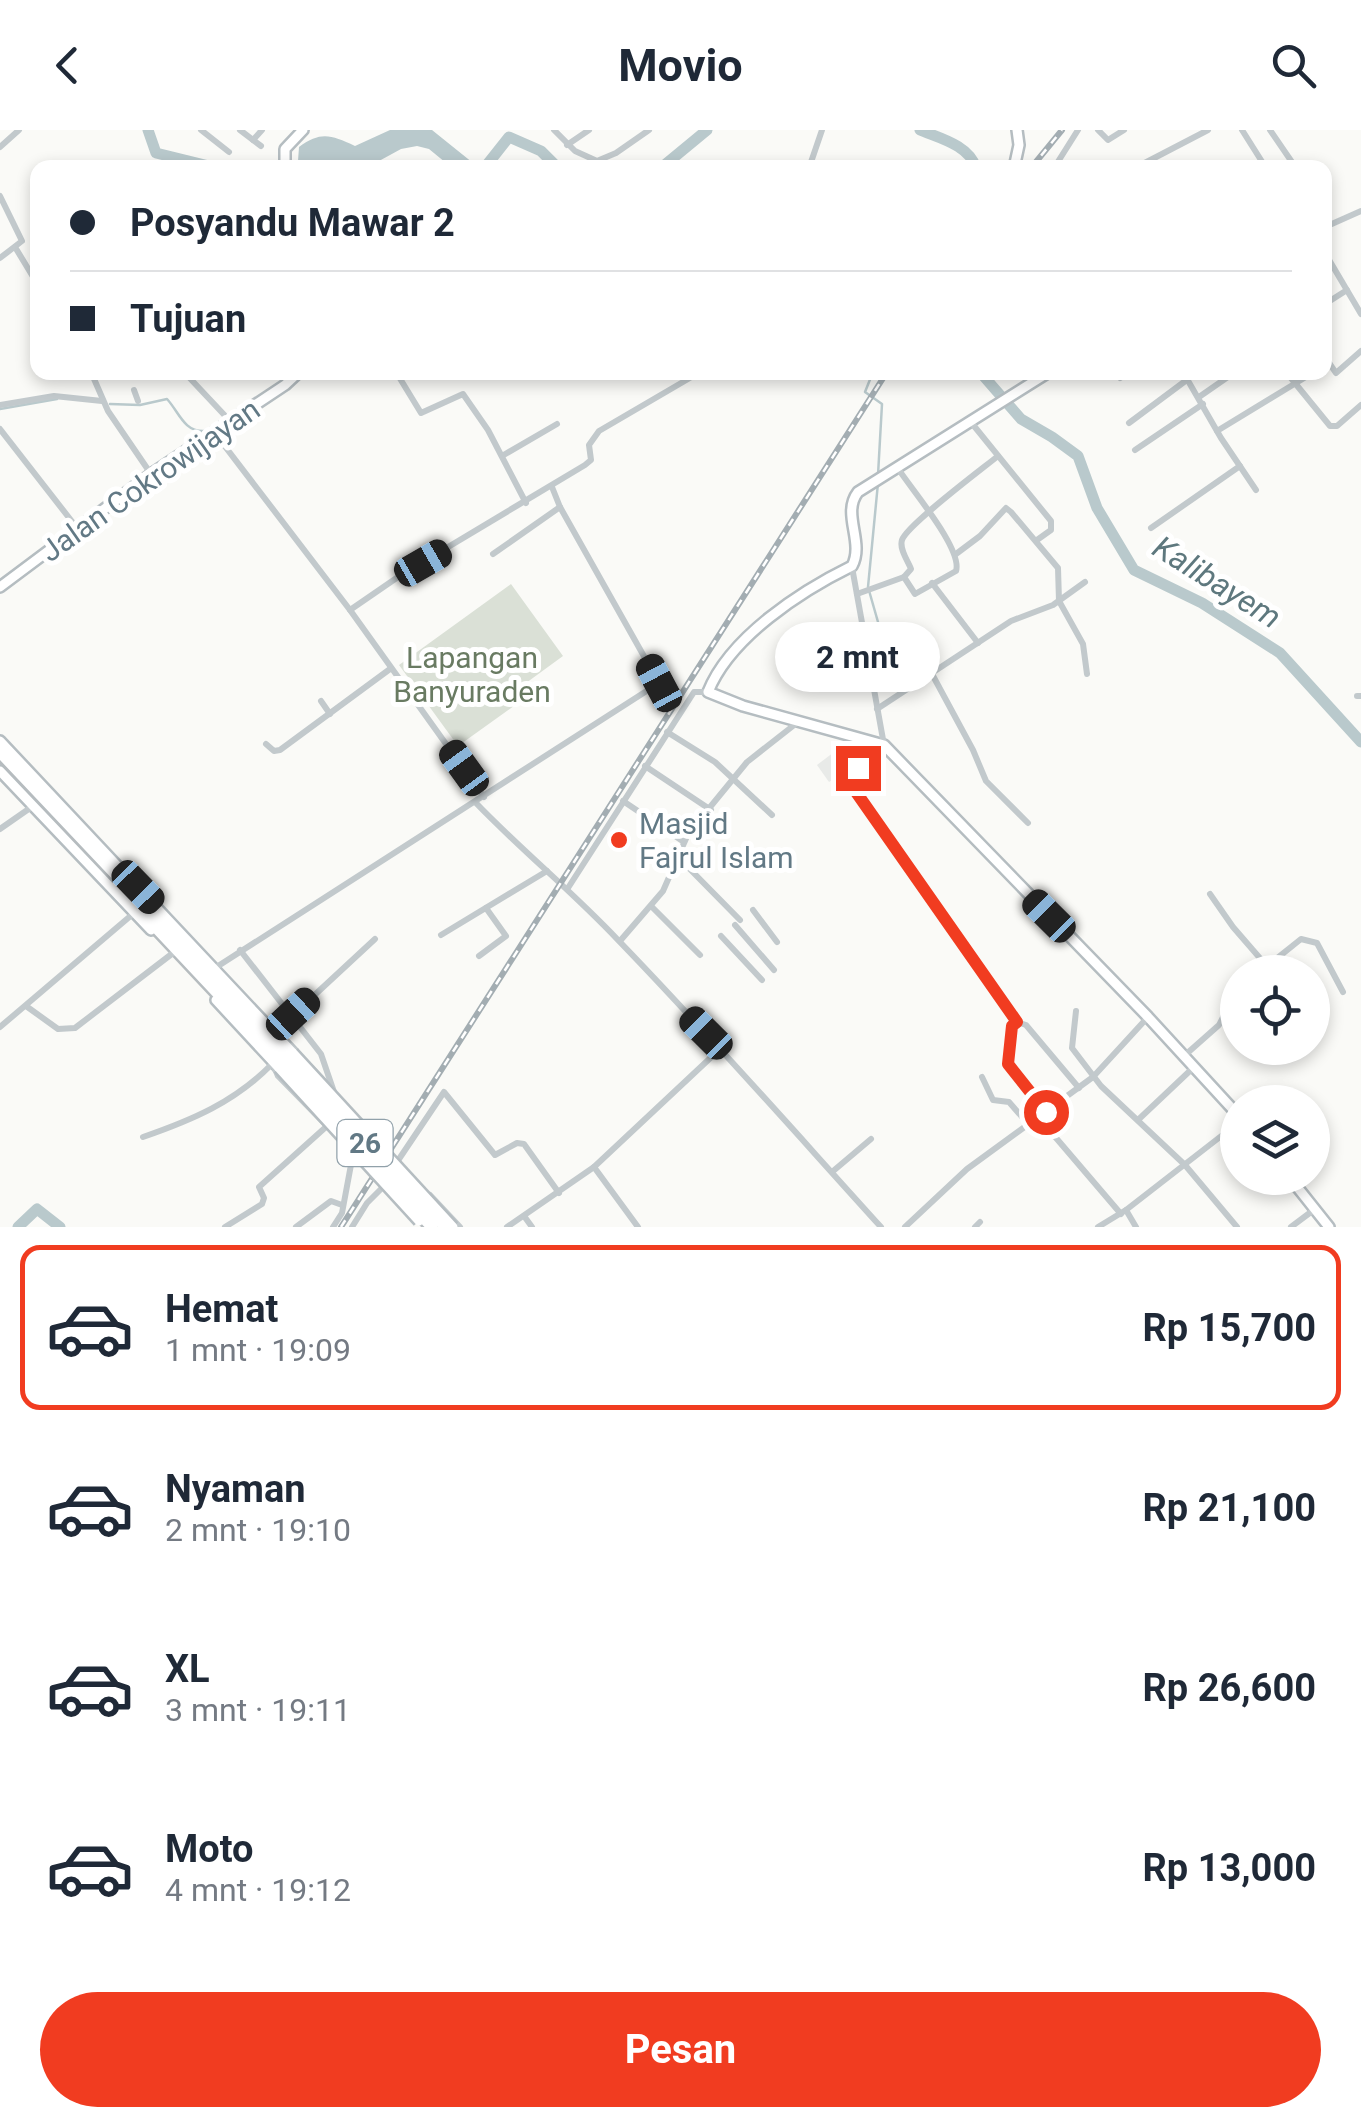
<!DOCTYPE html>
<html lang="id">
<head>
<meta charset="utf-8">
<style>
  :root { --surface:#fff; --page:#f6f6f7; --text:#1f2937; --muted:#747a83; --line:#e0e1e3; --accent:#f13c20 }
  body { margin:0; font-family:Roboto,sans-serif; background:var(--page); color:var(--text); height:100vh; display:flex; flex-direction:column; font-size:38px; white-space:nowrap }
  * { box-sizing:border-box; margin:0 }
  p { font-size:32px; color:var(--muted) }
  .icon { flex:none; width:55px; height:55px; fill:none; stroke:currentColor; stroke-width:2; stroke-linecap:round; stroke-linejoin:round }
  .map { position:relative; height:1097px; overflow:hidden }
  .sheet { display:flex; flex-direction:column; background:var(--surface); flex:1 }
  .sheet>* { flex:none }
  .guide { position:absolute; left:30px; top:30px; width:1302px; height:220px; border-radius:20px; box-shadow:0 5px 15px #0003; display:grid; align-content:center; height:220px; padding:0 40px; background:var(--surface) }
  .fabs { position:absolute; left:1220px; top:825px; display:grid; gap:20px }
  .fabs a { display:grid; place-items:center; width:110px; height:110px; border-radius:50%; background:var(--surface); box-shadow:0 5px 15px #0003; font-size:50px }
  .end { position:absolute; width:45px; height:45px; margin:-22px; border:12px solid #f13c20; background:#fff; box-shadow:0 0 0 5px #fff }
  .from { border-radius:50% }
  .bubble { position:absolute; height:70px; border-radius:35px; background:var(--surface); box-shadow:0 5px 15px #0003; font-size:32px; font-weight:700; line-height:70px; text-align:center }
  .car { position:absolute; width:30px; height:60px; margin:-30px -15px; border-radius:12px; box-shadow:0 0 8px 2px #0007; background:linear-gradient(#222 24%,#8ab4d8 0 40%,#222 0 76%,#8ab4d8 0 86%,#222 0) }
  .guide b { display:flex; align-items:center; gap:35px; height:95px; font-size:38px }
  .guide b+b { border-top:2px solid var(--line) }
  .guide i { width:25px; height:25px; background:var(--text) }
  ul { padding:18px 0 0; list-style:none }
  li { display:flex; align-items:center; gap:30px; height:165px; margin:0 20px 15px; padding:0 20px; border:5px solid transparent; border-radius:20px }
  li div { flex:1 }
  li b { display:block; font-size:38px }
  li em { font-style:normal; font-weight:700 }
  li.active { border-color:var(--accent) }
  li>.icon { width:90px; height:90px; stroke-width:1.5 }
  .button { display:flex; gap:20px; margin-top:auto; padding:20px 40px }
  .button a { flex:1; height:115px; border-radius:60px; background:var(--accent); color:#fff; font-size:40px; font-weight:700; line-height:115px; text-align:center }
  header { display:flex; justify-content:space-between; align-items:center; height:130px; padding:0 40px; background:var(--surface); font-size:45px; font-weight:700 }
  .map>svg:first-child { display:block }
</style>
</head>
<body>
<header><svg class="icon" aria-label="back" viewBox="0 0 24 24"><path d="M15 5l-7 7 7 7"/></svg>Movio<svg class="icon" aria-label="search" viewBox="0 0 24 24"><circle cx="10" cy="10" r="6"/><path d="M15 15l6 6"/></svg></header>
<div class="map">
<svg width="1361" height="1097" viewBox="0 0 1361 1097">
  <rect width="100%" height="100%" fill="#fafaf7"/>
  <polygon fill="#e8eae8" points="854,607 882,616 829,652 817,635"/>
  <polygon fill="#dae0d6" points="511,454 563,526 526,553 532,563 458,616 399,535"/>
  <path fill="#b9c9cc" d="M390,0h42l46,37h-27l-22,-18 -12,-3 -16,3 -33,18 -47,-2 -34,3 11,-7 1,-14c22,-16 32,-12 56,-1z"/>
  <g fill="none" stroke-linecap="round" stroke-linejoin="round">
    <g stroke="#b9c9cc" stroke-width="2.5">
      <polyline points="873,242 865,262 882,274 878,345"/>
      <path d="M110,274l30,1 27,-6c12,13 17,33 37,32"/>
      <polyline points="0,279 57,269"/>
      <polyline points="878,353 868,457 882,506 886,547"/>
    </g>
    <g stroke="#b9c9cc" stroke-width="11">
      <polyline points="148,0 156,23 217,38"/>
      <path d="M920,0c19,8 49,15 56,38"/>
      <polyline points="486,36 509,7 541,21 558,38"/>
      <polyline points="661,38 707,0"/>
      <polyline points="980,242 1021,289 1052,307 1078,326 1097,378 1134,440 1202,473 1280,523 1361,612"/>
      <polyline points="18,1097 37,1079 60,1097"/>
    </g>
    <g stroke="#b5bdc1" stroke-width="14">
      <g id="secondary">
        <polyline points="285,38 285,19 303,0"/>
        <polyline points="1014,38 1019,15 1017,0"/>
        <path d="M1049,242l-191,120c-17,22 7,50 -6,74 -51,25 -122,71 -144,126l35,14 141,39 264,272 90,98"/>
        <polyline points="0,457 151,344 285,255 299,242"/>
        <polyline points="0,611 293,923"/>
        <polyline points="0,641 151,800"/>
        <polyline points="216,870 279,938"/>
        <polyline points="1290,1048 1329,1097"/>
      </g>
    </g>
    <g stroke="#b6bcbf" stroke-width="16">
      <g id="highway">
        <polyline points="0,622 288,927"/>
        <polyline points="117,756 285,935"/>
      </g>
    </g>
    <g stroke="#c2c9cc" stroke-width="6">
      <polyline points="201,0 229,22"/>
      <polyline points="240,0 261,16"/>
      <polyline points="554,0 575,21 597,31 616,23 649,0"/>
      <polyline points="1098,0 1108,10 1124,0"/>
      <polyline points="1242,0 1266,38"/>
      <polyline points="1270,0 1296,38"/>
      <polyline points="253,10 262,0"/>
      <polyline points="567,15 589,0"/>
      <polyline points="0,17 19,0"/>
      <polyline points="809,38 822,0"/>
      <polyline points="1054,38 1078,0"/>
      <polyline points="1135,38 1208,0"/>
      <polyline points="0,66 22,111 0,128"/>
      <polyline points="1325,97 1361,81"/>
      <polyline points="15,117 38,155"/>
      <polyline points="1325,123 1361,184"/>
      <polyline points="1325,174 1347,160"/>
      <polyline points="1325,227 1336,243 1361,221"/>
      <polyline points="91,242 108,281 151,344"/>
      <polyline points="184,242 230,291"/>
      <polyline points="396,242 421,283 463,264 488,300 526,373"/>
      <polyline points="1183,242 1221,308 1256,360"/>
      <polyline points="1286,242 1330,296 1337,296 1361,275"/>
      <polyline points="1120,248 1128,242"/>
      <polyline points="134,260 138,271"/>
      <polyline points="1199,267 1235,242"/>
      <polyline points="0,275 54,266 102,271"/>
      <polyline points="970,291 1051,391 1051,400 1037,410"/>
      <polyline points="1129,293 1188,249"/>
      <polyline points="0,299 77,398"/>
      <polyline points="1217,301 1314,242"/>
      <polyline points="214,302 350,480 484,667"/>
      <polyline points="1135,320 1203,274"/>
      <polyline points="502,326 557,294"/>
      <path d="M897,337c14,22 66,82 59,104l-41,23 -11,-17 7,-8c-3,-8 -12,-20 -9,-29 5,-15 80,-71 96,-84"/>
      <polyline points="1151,398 1240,336"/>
      <polyline points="493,424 560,377"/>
      <polyline points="956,424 980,406 1006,378 1011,382 1058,438 1059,471 1083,514 1087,544"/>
      <polyline points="852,437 884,615"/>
      <polyline points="932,453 978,513"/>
      <polyline points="857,464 904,447"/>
      <polyline points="350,480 398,447 585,335 591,330 589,315 599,301 700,242"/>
      <polyline points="932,544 973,620 986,651 1028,693"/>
      <polyline points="1357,566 1361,566"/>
      <polyline points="321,571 330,584"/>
      <polyline points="877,579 1011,491 1053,475 1085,452"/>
      <polyline points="667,602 715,632 772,685"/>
      <polyline points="266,614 274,621 280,620 390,539"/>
      <polyline points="887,619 853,642 849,652 1003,874 1017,892 1026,895 1079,958"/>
      <polyline points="645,636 711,680"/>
      <polyline points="623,671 684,712"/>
      <path d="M475,672c46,48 98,90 143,138 90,93 176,191 263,287"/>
      <polyline points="0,699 33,676"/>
      <polyline points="678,727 740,790"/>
      <polyline points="568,758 694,562 708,562"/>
      <polyline points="1210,764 1233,797 1272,842"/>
      <polyline points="652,777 700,825"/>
      <polyline points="753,780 777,812"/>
      <polyline points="735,795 774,840"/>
      <polyline points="441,805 547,741"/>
      <polyline points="721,806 762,850"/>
      <polyline points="620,811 663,761 688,704 747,632 798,592"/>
      <polyline points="240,820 321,924 334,962"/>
      <polyline points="479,826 506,806 486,778"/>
      <polyline points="215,838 659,553 560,377 552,357"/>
      <polyline points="1260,842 1301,809 1317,813 1343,862"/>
      <polyline points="26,876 58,899 75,898 173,823"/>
      <polyline points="1076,881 1072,918 1101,956 1185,1035 1237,1097"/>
      <polyline points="293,885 375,809"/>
      <polyline points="1017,892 1012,896 1009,934 1046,982"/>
      <polyline points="0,897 134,783"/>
      <polyline points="291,916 327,954"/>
      <polyline points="1184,926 1219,895 1238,858"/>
      <polyline points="272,932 278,946 325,994"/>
      <polyline points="982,947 993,970 1009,972 1029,995"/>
      <polyline points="1039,988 1121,1084"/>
      <polyline points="1139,989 1194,937"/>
      <path d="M143,1007c49,-17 92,-35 129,-73"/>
      <polyline points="395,1035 444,962 495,1025 517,1013 524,1014 559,1063"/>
      <polyline points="594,1037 638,1097"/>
      <polyline points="832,1042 871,1009"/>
      <polyline points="430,1065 460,1097"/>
      <polyline points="1126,1080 1136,1097"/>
      <polyline points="524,1086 532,1097"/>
      <polyline points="225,1097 262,1074 264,1068 259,1057 327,996"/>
      <polyline points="296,1097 331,1071 342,1075"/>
      <polyline points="333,1097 342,1083 353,1024"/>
      <polyline points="352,1097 367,1073 385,1055"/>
      <polyline points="507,1097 594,1037 721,918"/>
      <polyline points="905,1097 967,1039 1093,947 1148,887"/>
      <polyline points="975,1097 980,1092"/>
      <polyline points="1098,1097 1126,1080 1238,993"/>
      <polyline points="1291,1097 1315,1079"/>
    </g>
    <use href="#secondary" stroke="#fff" stroke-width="9"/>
    <use href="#highway" stroke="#fff" stroke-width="11"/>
    <g stroke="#a3adb2" stroke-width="6">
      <g id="rail">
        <polyline points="1031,38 1062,0"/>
        <polyline points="341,1097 887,242"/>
      </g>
    </g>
    <use href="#rail" stroke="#fff" stroke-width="2.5" stroke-dasharray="8" stroke-linecap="butt"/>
    <g stroke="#b5bdc1" stroke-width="14" stroke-linecap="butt">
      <g id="secondary-bridge">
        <polyline points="293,923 453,1097"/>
        <polyline points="279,938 419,1091"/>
      </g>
    </g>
    <g stroke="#b6bcbf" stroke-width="16" stroke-linecap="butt">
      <g id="highway-bridge">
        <polyline points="288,927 445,1097"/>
        <polyline points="285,935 351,1009"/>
        <polyline points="367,1027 432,1097"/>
      </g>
    </g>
    <use href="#secondary-bridge" stroke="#fff" stroke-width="9"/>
    <use href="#highway-bridge" stroke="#fff" stroke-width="11"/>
  </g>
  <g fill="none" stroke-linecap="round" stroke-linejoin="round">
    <polyline stroke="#f13c20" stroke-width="12" points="858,638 850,645 849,652 1017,892 1012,896 1008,934 1046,982"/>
  </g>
  <circle fill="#f13c20" stroke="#fff" stroke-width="4" cx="619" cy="710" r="10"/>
  <g text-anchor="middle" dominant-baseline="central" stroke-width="10" stroke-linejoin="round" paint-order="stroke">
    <rect fill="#fff" stroke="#91a1aa" stroke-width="2.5" x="337.5" y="990" width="55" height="46" rx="8"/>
    <g font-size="28" font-weight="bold" fill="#627985">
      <text x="365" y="1013">26</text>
    </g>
    <g font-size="30" fill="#627985" stroke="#fff">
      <text transform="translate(150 350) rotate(-35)">Jalan Cokrowijayan</text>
    </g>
    <g font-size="30" fill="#697b62" stroke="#fff">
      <text x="472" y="527">Lapangan<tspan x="472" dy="34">Banyuraden</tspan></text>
    </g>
    <g font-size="30" fill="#627985" stroke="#fff" text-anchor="start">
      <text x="639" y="693">Masjid<tspan x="639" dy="34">Fajrul Islam</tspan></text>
    </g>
    <g font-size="32" font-style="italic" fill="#5e787e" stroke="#fff">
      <text transform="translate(1217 452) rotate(32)">Kalibayem</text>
    </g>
  </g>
</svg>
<div class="fabs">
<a><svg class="icon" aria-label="locate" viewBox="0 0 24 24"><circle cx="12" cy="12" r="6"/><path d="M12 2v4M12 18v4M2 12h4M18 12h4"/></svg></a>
<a><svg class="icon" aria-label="layers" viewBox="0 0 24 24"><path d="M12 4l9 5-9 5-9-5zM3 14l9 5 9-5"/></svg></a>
</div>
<i class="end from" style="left:1046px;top:982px"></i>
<i class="end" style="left:858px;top:638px"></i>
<div class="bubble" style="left:775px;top:492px;width:165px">2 mnt</div>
<i class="car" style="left:423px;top:433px;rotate:60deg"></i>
<i class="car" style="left:659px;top:553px;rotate:332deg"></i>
<i class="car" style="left:464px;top:638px;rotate:324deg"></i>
<i class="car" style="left:138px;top:757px;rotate:136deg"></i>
<i class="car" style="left:1049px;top:786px;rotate:315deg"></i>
<i class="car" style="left:293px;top:884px;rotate:47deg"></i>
<i class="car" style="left:706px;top:903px;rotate:315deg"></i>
<div class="guide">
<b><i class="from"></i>Posyandu Mawar 2</b>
<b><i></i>Tujuan</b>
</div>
</div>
<section class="sheet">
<ul>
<li class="active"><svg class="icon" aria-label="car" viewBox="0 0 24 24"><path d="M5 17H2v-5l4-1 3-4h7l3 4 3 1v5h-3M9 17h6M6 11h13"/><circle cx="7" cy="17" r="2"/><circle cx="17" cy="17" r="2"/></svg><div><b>Hemat</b><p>1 mnt · 19:09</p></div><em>Rp 15,700</em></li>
<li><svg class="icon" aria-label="car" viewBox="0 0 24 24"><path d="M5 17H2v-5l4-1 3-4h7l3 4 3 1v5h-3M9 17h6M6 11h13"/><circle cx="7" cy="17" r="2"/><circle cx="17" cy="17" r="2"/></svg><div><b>Nyaman</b><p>2 mnt · 19:10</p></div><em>Rp 21,100</em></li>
<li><svg class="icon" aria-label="car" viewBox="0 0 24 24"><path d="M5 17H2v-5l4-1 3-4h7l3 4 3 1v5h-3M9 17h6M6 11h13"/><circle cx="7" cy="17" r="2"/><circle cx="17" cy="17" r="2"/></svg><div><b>XL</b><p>3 mnt · 19:11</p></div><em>Rp 26,600</em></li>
<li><svg class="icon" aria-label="car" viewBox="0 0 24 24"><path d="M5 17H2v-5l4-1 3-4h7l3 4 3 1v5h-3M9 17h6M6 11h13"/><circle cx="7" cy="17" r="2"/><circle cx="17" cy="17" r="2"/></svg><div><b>Moto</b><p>4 mnt · 19:12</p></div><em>Rp 13,000</em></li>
</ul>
<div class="button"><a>Pesan</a></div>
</section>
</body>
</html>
